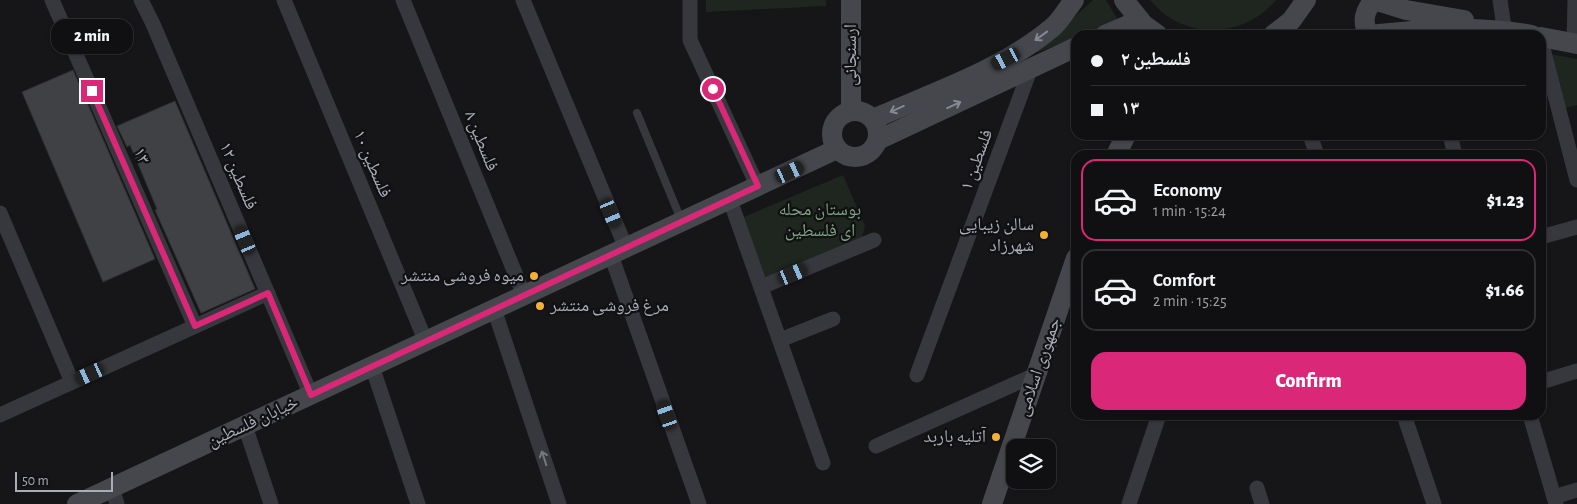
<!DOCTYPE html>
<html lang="en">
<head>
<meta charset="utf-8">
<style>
  :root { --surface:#101012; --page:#1e1e20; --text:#f1f3f6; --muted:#9c9d9f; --line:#303032; --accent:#db2777 }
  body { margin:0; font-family:"Alegreya Sans","Noto Naskh Arabic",sans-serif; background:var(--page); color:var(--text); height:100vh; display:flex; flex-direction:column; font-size:19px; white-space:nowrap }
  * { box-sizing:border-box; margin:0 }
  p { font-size:16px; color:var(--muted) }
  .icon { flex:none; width:28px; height:28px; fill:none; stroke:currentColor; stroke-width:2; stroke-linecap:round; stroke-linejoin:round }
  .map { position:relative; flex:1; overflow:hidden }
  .drawer { position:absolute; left:1071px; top:150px; width:475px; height:270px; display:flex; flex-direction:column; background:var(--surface); border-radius:15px; box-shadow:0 1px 4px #0004,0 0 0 1px var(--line) }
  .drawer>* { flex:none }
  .hud { position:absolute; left:1071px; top:30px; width:475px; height:110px; border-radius:15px; box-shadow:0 1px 4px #0004,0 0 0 1px var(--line); display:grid; align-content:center; height:110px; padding:0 20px; background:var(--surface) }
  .fabs { position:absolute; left:1006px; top:439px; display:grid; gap:10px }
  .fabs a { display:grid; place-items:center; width:50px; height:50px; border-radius:10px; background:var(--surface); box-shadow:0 1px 4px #0004,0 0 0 1px var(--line); font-size:25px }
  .scale { position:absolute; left:15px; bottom:12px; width:98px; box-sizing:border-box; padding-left:5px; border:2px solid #a8adb8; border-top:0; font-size:14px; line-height:18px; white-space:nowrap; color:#a8adb8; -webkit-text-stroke:4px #111113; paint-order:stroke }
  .end { position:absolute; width:22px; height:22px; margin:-11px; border:6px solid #db2777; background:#fff; box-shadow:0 0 0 2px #fff }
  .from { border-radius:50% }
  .bubble { position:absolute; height:35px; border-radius:15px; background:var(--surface); box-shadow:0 1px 4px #0004,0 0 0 1px var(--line); font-size:16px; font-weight:800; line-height:35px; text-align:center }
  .car { position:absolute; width:15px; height:30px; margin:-15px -8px; border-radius:6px; box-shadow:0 0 4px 1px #0007; background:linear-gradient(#222 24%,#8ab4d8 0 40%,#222 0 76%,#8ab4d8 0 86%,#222 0) }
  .hud b { display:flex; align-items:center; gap:18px; height:48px; font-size:19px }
  .hud b+b { border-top:1px solid var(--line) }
  .hud i { width:12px; height:12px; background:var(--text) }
  ul { padding:9px 0 0; list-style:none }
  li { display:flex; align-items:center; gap:15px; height:82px; margin:0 10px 8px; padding:0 10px; border:2px solid var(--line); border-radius:15px }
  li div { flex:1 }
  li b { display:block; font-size:19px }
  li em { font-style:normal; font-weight:800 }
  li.on { border-color:var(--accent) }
  li>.icon { width:45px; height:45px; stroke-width:1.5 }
  .action { display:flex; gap:10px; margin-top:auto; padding:10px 20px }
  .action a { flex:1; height:58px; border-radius:15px; background:var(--accent); color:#fff; font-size:20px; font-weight:800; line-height:58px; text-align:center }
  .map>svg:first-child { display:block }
</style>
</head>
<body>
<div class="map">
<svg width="1577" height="504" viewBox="0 0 1577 504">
  <rect width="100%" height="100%" fill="#161618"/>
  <g fill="#1e261f">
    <polygon points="706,0 826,0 826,6 706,12"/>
    <polygon points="1093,0 1106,0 1119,22 1085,35 1076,35 1076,38 1035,53"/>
    <path d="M1150,0h126c-26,32 -74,40 -109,16 -6,-4 -12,-11 -17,-16z"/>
    <polygon points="1550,54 1577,59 1577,105 1566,108"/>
    <polygon points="843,175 865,226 862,238 764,278 744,217"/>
  </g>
  <g fill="#404145" stroke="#303034">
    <polygon points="73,70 155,259 103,282 22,92"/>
    <polygon points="175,101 255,289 201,313 155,210 157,209 130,145 127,147 117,126"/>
  </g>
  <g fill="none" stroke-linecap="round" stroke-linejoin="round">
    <polyline stroke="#37383d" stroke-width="8" points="637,113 682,222"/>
    <g stroke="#37383d" stroke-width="15">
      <polyline points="52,0 195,326"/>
      <polyline points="141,0 153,24 311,395"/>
      <polyline points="284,0 426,342"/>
      <polyline points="403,0 524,295"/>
      <polyline points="523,0 626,248"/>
      <polyline points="690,0 690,40 758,187"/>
      <polyline points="1500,0 1504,27"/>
      <polyline points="1541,41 1577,180"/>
      <polyline points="1574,43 1575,0"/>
      <polyline points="1310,135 1317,155"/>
      <polyline points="1450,135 1455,155"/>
      <polyline points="730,200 823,463"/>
      <polyline points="0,213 72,382"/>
      <polyline points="1541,237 1577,227"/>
      <polyline points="611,255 699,504"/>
      <polyline points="761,287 874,240"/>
      <polyline points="494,309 559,504"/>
      <polyline points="780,340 833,319"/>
      <polyline points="372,366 418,504"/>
      <polyline points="917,375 1030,70"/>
      <polyline points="1541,382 1577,371"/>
      <polyline points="0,415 268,293"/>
      <polyline points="1404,415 1434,504"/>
      <polyline points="1530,415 1556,504"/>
      <polyline points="245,426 271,504"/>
      <polyline points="876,446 1037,374"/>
      <polyline points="112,488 117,504"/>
      <polyline points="1257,488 1262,504"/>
      <polyline points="1554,497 1577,490"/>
      <polyline points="1129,504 1159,415"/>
    </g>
    <g stroke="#45474d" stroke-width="20">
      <polyline points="1124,0 1143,24 1158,35"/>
      <polyline points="1374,0 1406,10 1464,20"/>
      <polyline points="1105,35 1140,20"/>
      <polyline points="1273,35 1291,21 1306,0"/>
      <path d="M1368,35c-6,-14 -4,-24 6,-35"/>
      <path d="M1370,35c54,-6 108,-10 162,0"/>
      <polyline points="1541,37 1577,44"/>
      <circle cx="855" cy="134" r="23"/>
      <polyline points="851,111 851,0"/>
      <path d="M873,119c61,-27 129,-49 180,-92 8,-7 14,-18 21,-27"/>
      <polyline points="878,140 1076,47"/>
      <polyline points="1116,155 1126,135"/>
      <polyline points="77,504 837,149"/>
      <polyline points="992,504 1076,258"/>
    </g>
  </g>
  <defs><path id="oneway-shaft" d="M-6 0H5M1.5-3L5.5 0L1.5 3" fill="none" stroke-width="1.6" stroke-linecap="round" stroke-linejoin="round" transform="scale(1.25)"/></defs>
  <g stroke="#858993">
    <use href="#oneway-shaft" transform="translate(1041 36) rotate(144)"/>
    <use href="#oneway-shaft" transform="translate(954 105) rotate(-25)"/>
    <use href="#oneway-shaft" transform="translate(897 109) rotate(156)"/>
  </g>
  <use stroke="#757881" href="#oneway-shaft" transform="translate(544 458) rotate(-108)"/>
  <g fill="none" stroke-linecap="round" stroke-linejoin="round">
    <polyline stroke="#db2777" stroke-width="6" points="92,91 195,326 268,293 311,395 758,186 713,89"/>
  </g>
  <g fill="#f2b134" stroke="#111113" stroke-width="2">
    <circle cx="1044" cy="235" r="5"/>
    <circle cx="534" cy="276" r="5"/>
    <circle cx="540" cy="306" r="5"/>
    <circle cx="996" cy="437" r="5"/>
  </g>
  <g text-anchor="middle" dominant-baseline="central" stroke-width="4.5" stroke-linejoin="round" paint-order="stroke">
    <g font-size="18" fill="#a8adb8" stroke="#111113">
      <text transform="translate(851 55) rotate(-90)">ارسنجانی</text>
      <text transform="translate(481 141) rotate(68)">فلسطین ۸</text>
      <text transform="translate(141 156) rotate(66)">۱۳</text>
      <text transform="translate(977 160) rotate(-70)">فلسطین ۱</text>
      <text transform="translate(372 164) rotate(67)">فلسطین ۱۰</text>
      <text transform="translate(238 176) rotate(67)">فلسطین ۱۲</text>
      <text transform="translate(1039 367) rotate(-71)">جمهوری اسلامی</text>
      <text transform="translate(253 422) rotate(-25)">خیابان فلسطین</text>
    </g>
    <g font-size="18" fill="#7fa381" stroke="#111113">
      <text x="820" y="210">بوستان محله<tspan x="820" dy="21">ای فلسطین</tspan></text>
    </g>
    <g font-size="18" fill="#a8adb8" stroke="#111113" text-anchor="end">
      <text x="1034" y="225">سالن زیبایی<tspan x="1034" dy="21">شهرزاد</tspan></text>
      <text x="524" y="276">میوه فروشی منتشر</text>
      <text x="550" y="306" text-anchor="start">مرغ فروشی منتشر</text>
      <text x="986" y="437">آتلیه باربد</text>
    </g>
  </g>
</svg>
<div class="fabs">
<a><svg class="icon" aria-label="layers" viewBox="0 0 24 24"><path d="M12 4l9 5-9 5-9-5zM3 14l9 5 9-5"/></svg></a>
</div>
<div class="scale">50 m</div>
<i class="end from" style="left:713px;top:89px"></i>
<i class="end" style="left:92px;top:91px"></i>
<div class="bubble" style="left:51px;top:19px;width:82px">2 min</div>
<i class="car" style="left:1006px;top:59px;rotate:243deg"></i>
<i class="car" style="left:790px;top:172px;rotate:65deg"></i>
<i class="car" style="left:611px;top:213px;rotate:157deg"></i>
<i class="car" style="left:245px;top:240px;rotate:337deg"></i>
<i class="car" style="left:793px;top:274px;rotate:67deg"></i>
<i class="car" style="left:90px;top:374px;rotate:245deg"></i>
<i class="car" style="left:667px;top:415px;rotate:341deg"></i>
<div class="hud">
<b><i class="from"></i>فلسطین ۲</b>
<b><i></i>۱۳</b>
</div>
<section class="drawer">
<ul>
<li class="on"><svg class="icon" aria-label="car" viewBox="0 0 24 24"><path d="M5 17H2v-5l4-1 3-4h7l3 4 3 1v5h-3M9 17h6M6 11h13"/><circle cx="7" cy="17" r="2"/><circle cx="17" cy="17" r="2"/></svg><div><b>Economy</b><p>1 min · 15:24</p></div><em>$1.23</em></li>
<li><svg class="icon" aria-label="car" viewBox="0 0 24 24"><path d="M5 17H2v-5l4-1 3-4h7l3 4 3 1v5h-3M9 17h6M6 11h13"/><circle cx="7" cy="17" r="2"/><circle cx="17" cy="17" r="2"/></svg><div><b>Comfort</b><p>2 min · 15:25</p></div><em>$1.66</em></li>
</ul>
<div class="action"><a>Confirm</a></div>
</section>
</div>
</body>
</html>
